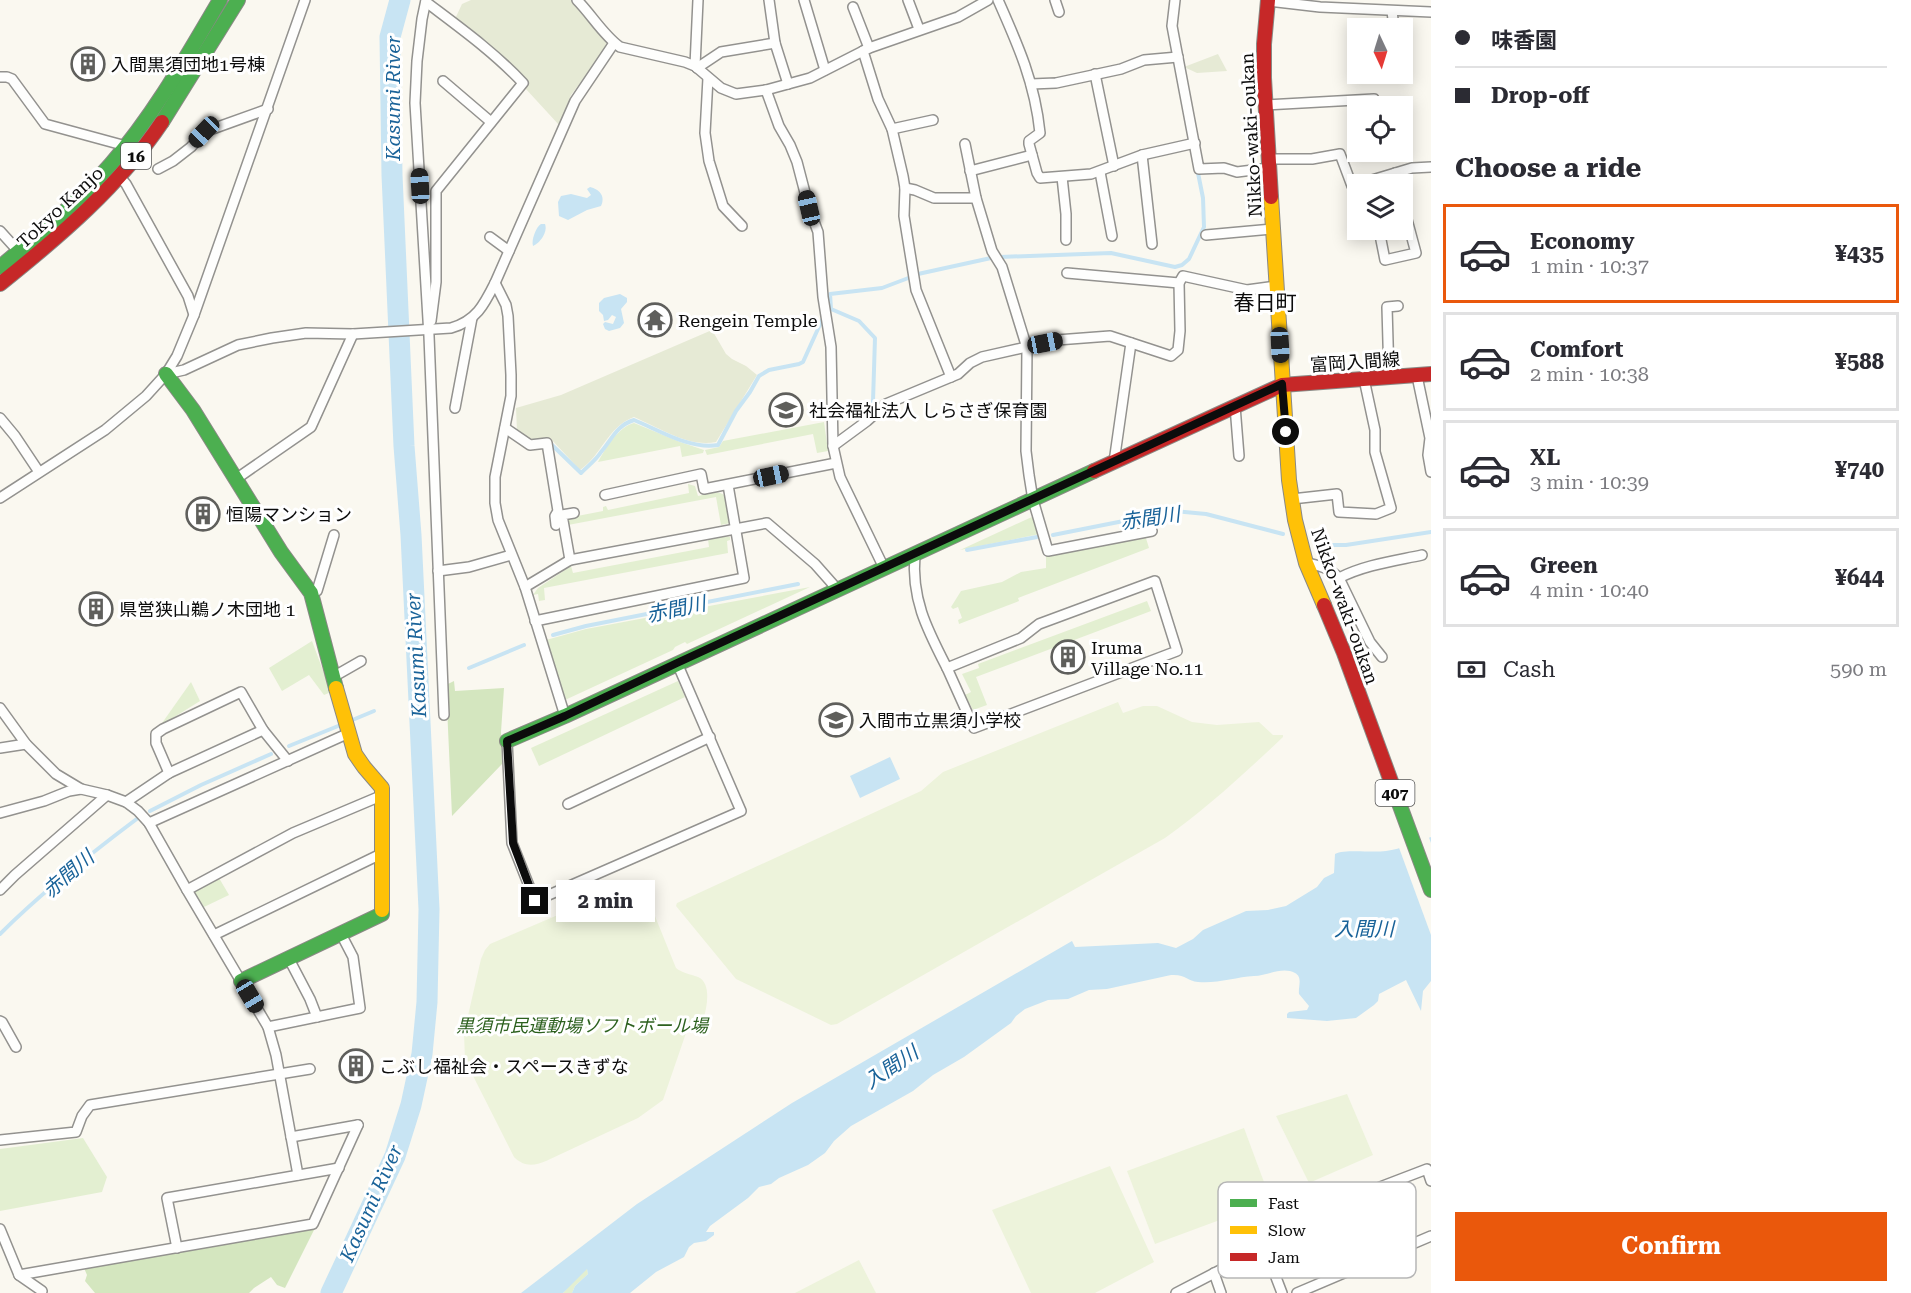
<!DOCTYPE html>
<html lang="en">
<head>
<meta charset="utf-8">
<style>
  :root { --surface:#fff; --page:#f2f2f3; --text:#2b2b33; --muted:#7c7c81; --line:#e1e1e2; --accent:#ea580c }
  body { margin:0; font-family:"Roboto Serif","Noto Sans JP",serif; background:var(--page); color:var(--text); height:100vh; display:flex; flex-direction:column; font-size:22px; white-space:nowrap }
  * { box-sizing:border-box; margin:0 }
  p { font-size:20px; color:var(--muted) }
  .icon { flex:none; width:33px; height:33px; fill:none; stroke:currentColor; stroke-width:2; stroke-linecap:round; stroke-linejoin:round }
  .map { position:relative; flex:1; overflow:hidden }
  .sheet { display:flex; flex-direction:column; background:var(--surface); width:480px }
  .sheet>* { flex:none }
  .top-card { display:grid; align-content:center; height:132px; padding:0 24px; background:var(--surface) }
  .needle { width:39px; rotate:176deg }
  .tools { position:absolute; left:1347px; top:18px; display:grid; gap:12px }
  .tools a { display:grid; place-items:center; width:66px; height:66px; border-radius:0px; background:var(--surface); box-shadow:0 3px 15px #0003; font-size:30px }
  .end { position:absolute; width:27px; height:27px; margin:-14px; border:8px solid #0c0c0c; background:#fff; box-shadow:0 0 0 3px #fff }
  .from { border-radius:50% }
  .bubble { position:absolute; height:42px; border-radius:0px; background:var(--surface); box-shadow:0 3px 15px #0003; font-size:20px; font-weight:700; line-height:42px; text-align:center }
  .car { position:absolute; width:18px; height:36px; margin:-18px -9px; border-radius:8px; box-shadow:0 0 4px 2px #0007; background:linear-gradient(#222 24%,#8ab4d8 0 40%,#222 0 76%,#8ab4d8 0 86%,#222 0) }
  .top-card b { display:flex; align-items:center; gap:21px; height:57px; font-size:22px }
  .top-card b+b { border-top:2px solid var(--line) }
  .top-card i { width:15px; height:15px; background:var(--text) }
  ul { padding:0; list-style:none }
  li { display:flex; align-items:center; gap:18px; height:99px; margin:0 12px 9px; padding:0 12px; border:3px solid var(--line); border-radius:0px }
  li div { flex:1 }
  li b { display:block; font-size:22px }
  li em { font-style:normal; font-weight:700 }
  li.current { border-color:var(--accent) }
  li>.icon { width:54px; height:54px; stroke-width:1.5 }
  h2 { padding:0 24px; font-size:27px; line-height:72px }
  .pay { display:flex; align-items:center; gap:15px; height:66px; padding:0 24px; font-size:22px }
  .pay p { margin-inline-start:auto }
  .cta { display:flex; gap:12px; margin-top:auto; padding:12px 24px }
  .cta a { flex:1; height:69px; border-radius:0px; background:var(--accent); color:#fff; font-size:24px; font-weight:700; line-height:69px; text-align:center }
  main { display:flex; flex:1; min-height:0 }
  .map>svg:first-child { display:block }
</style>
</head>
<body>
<main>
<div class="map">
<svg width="1431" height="1293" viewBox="0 0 1431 1293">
  <rect width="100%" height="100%" fill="#faf8f0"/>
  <g fill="#e3efd1">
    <polygon points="824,422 828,451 817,453 813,434 707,455 705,450 719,447 723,441"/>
    <path d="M634,423l46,19 24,8 -1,3 -21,4 -2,-11 -82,16c7,-13 20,-35 36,-39z"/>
    <path d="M688,484l7,2 3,10c9,-2 21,-7 27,0l5,27 -9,2 -5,-28 -148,28 -1,-7 36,-7v-4l3,-1 2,4 81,-17z"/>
    <polygon points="1034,516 1040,534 960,550"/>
    <polygon points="1145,535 1149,548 1018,598 1019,601 959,624 958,620 962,618 958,607 953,609 951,607 961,591 1002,582 1021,572 1046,568 1046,555"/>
    <polygon points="725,536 730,537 730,540 727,541 728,553 544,588 545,600 539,601 538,594 533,595 538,588 571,566 573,573 709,547 708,539"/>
    <polygon points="810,587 687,644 685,642 675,647 673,650 565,700 546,640 586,629"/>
    <polygon points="1147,601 1151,611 976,677 987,705 973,710 965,695 971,692 962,674 979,668 978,664"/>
    <polygon points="312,641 331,692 324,695 309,675 282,691 269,668"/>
    <polygon points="678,681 685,697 539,766 531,748"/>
    <polygon points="191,682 200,701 160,726"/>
    <polygon points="219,878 229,895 204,907 194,891"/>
    <polygon points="83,1138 107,1177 102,1192 0,1211 0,1149"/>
    <polygon points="587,1268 588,1274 575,1286 572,1293 563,1293 581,1272"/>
  </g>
  <g fill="#d4e6bf">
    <polygon points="454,681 455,691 504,688 501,732 502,764 452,816 446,685"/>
    <polygon points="315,1228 285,1288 277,1285 271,1277 254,1288 249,1293 95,1293 85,1281 87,1275 84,1268"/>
  </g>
  <g fill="#e6ead5">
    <polygon points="471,0 571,0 608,40 600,57 571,95 559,125 525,88 528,83 508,62 455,19 462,4"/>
    <polygon points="1218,54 1227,71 1197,73 1184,67"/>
    <path d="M712,330l14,24 6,5 14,7 11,9 -41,67c-27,6 -58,-15 -82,-25 -26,9 -32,38 -54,53l-30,-32 -21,3 -12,-10 -1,-23 45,-13z"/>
  </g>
  <g fill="#edf3db">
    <path d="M1118,702l5,11 20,-7h14l35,16 25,3 42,-3 14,13h10v2c-38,36 -76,71 -118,101l-328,186 -6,1 -95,-46 -60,-73 1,-3 244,-112 22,-19z"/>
    <path d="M632,886l12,3 32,79c6,5 14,6 22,9 14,6 9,31 5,43l-17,13 -23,67 -25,18 -92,43c-12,5 -22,6 -32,-4l-49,-97 -1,-27 17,-74 4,-9 5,-6 103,-44z"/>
    <polygon points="1347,1094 1373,1155 1309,1183 1276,1116"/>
    <polygon points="1244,1128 1271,1201 1155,1244 1127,1171"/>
    <polygon points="1110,1166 1154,1262 1095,1293 1031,1293 992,1210"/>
    <polygon points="859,1260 876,1293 795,1293"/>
  </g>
  <g fill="#c8e4f3">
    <path d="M590,187c9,2 16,9 11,19l-14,4 -19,10 -9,-4 -1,-14 3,-6 10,-2 16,4 4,-3 -4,-6z"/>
    <path d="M541,224h4c3,8 -5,19 -12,22 -2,-6 3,-19 8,-22z"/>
    <polygon points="620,294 627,298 627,302 621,309 624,323 620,328 609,331 605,329 603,324 605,322 613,324 616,317 612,315 608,320 604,321 603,315 599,311 599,303 604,298"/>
    <polygon points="890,757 900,779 860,798 850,776"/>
    <path d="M1431,837v144l-8,10 -2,20 -15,-31 -27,14 -1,7 -4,4 -18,13 -29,3 -40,-3v-4l2,-2 18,-2 2,-4 -10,-12c-1,-7 4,-17 -4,-21 -13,-7 -28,3 -41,3 -18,1 -38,8 -56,6 -11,-1 -12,-8 -27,-7l-64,14 -18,1 -21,9 -20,1 -23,9 -9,7 -5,7 -47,34 -31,18 -20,16 -62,35 -17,15 -9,12 -17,12 -29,13 -8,6 -12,3 -11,11 -38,28 -4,6h8v3l-8,6 -12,2 -5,4 -5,10 -28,15 -26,21h-58l3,-7 13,-12 -1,-5 -24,24h-42l116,-89 155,-101 280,-162 3,6 83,-4 18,5 17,-9 10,-9 43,-19 22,-1 18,-4 31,-19 7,-9 10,-5 1,-19c10,-5 37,-1 51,-3 15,-2 31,-9 45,-14z"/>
  </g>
  <polygon fill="#faf8f0" points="1428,835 1431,843 1431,935 1398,845"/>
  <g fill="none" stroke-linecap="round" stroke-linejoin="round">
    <g stroke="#c8e4f3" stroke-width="4">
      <polyline points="1000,257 1111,253 1175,267 1182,265 1189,259 1204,227 1203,198 1198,173"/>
      <polyline points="918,274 991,258"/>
      <polyline points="868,414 873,401 875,338 859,321 831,309 830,294 882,288 911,277"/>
      <path d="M551,444l30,29c7,-7 15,-13 20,-21 11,-13 16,-27 33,-32 25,10 56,30 84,25l18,-34 14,-19 9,-16 10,-6 30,-6 4,-2 19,-42"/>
      <polyline points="1053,535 1174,511 1206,514 1283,534"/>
      <polyline points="1316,545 1346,545 1431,532"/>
      <polyline points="967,550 1037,537"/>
      <polyline points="553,635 586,626 798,584"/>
      <polyline points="469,668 524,645"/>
      <polyline points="350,721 374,711"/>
      <polyline points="289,746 343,724"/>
      <polyline points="150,811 201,785 271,754"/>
      <path d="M0,934c43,-43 90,-80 138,-116"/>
    </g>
    <polyline stroke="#c8e4f3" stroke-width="21" points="331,1293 395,1156 411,1105 422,1054 427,1002 429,909 411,535 404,446 392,175 390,37 400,0"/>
    <g stroke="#93928f" stroke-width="12">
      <g id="street">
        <polyline points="426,0 422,19 417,61 415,103 429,336 444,715"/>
        <path d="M577,0c14,14 27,36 43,47l65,15 10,4 26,22 15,6 30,-4 44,-12 59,-30 89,-31 30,-17"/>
        <polyline points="769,0 775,43 788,84"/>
        <polyline points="804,0 825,70"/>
        <polyline points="908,0 919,29"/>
        <path d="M998,0c20,45 37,83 42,133l-11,8v3l8,29 3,5 51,-4 51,-19 53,-12"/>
        <polyline points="1055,0 1059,12"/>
        <polyline points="1175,0 1172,26 1199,169 1224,168 1237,172 1269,168"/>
        <polyline points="1268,1 1320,7 1431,12"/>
        <path d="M426,2c33,25 68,50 97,81l-87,108v91l-5,39"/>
        <polyline points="853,7 869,48"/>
        <polyline points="1392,11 1394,28"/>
        <polyline points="863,51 878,99 892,129 903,176 905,188 904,216 916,290 951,377"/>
        <polyline points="695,66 698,0"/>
        <polyline points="697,68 721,52 775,43"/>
        <polyline points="1095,74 1114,166"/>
        <polyline points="1399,74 1400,76"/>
        <polyline points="0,77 7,77 12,79 45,124 126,146"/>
        <polyline points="708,78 705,133 709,161 723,206 742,226"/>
        <polyline points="443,81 491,122"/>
        <polyline points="1031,84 1056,83 1121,69 1144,60 1178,57"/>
        <polyline points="766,90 779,126 790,145 797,162 809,208 818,232 823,297 831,347 833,446 840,477 884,568"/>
        <polyline points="1265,105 1374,99 1376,106"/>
        <polyline points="892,129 933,120"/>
        <polyline points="965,144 976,198 992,251 1002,267 1027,348 1026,451 1029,475 1033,500 1048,551 1152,531"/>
        <polyline points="1142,155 1152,244"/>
        <polyline points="1269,159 1312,159 1340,154 1352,186 1412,168 1431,167"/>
        <polyline points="158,169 173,161 191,147 204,132 268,109"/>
        <polyline points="970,171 1032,155"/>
        <polyline points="1100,172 1112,236"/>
        <polyline points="1395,173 1398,184"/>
        <polyline points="119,176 126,184 188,296 194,315"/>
        <polyline points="1062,177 1066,214 1066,240"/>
        <polyline points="905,188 915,190 934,198 976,198"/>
        <polyline points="1379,230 1385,260 1416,253 1402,201"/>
        <polyline points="0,231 19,252"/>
        <polyline points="1206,235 1273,229"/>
        <polyline points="490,237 509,251"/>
        <polyline points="1067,273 1179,283"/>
        <polyline points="495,283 506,305 508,316 511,375 511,396 495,477 495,503 498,520 525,587 565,716"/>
        <path d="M166,374l18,-4 54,-25 34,-7 34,-5 47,1 98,-6c25,-7 33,-23 44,-45l80,-182 39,-58"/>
        <polyline points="1417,376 1430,438 1428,455 1431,472"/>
        <polyline points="1389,377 1387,307 1398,306"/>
        <polyline points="1235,406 1239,456"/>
        <polyline points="455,408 472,318"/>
        <polyline points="0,418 15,436 39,472"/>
        <polyline points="505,428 530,445 547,443 558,511 555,516 556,525"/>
        <polyline points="833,446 867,421 886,404 958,374 970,363 982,357 1057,340 1110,336 1171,356 1178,350 1180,331 1179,283 1183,276 1247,290 1276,286"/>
        <polyline points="1114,462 1131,343"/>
        <polyline points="236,479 311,427 353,334"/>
        <polyline points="605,495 701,474 704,489 836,463"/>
        <polyline points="0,498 105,430 146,396 166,374 177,356 194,315 305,0"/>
        <polyline points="1292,499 1337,494 1339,512 1376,514 1391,508 1375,452 1375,430 1364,379"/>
        <path d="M915,554c-4,45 12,75 32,114"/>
        <polyline points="570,560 562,515 574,513"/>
        <path d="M1306,563c12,2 24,5 33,15l31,64 12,15"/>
        <polyline points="438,571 469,567 511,555"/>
        <path d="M1339,578c25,-13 55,-17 83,-23"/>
        <polygon points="1155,581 1177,651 974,728 947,668 1021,638 1039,624"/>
        <polyline points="525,587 570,560 767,523 815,564 838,590"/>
        <polyline points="311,593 317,591 334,535"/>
        <polyline points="535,621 744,578 728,485"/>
        <polyline points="333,677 361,661"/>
        <polyline points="0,708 26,744 56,774 81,789 107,795 126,802 138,811 149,823 187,890 268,1027 276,1055 298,1175"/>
        <polyline points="507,741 512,843 535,901 741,811 677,663"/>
        <polyline points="0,748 26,744"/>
        <polyline points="169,773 156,743 156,734 163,729 241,692 263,730 288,761"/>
        <polyline points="126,802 169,773 263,730"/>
        <polyline points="568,804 710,737"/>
        <polyline points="0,813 44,801 69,791 81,789"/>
        <polyline points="149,823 349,733"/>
        <polyline points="0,890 15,875 107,795"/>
        <polyline points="187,890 293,833 383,795"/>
        <polyline points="214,935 383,853"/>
        <polyline points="289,959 310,999 317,1017"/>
        <polyline points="0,1021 2,1022 16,1047"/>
        <polyline points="268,1027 360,1008 353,957 341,934"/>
        <polyline points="291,1137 358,1125"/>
        <polyline points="0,1140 76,1132 82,1116 90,1105 310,1069"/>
        <polyline points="0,1229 19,1275 42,1291"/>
        <polyline points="1264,1246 1282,1293"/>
        <polyline points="177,1248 167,1198 339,1168"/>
        <polyline points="1214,1273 1221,1293"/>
        <polyline points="19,1275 313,1224 358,1125"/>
        <polyline points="1176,1293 1380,1187 1427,1169 1431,1181"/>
        <polyline points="1297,1293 1431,1236"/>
      </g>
    </g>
    <g stroke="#8a8985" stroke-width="16">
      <g id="fast">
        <polyline points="162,122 238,0"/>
        <path d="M0,267c39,-32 78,-65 111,-103 43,-49 76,-108 109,-164"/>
        <polyline points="166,374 193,410 281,552 311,593 336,688"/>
        <polyline points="507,741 565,716 1094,471"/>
        <polyline points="1396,795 1431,890"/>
        <polyline points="241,981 382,914 382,910"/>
      </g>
    </g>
    <g stroke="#8a8985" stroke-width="16">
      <g id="slow">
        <polyline points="1271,197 1289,480 1295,520 1306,563 1324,605"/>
        <polyline points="336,688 355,754 364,767 382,788 382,910"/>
      </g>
    </g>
    <g stroke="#8a8985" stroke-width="16">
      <g id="jam">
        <polyline points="1268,0 1264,44 1264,78 1271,197"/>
        <path d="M0,284c60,-48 119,-98 162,-162"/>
        <polyline points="1094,471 1282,385 1431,374"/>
        <polyline points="1324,605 1344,653 1396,795"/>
      </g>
    </g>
    <use href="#street" stroke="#fefefd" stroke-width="9"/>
    <use href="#fast" stroke="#4caf50" stroke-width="14"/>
    <use href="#slow" stroke="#ffc107" stroke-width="14"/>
    <use href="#jam" stroke="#c62828" stroke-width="14"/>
  </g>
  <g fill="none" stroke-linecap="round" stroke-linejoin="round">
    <polyline stroke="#0c0c0c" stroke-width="8" points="535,901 513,843 507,741 565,716 677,663 1282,384 1286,432"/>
  </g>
  <defs>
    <g id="building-ring" transform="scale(1.725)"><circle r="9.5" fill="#fff" stroke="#5f5f5c" stroke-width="1.5"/><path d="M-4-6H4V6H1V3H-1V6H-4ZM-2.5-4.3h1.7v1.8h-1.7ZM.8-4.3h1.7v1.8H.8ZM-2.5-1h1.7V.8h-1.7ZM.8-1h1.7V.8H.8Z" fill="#5f5f5c"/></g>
    <g id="temple-ring" transform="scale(1.725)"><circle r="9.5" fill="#fff" stroke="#5f5f5c" stroke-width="1.5"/><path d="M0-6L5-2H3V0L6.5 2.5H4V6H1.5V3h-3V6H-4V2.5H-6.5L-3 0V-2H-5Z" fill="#5f5f5c"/></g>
    <g id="school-ring" transform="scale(1.725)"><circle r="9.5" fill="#fff" stroke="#5f5f5c" stroke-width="1.5"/><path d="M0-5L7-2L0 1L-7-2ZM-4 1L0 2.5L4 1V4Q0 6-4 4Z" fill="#5f5f5c"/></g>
  </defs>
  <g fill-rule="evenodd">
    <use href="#building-ring" x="88" y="64"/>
    <use href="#temple-ring" x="655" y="320"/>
    <use href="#school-ring" x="786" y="410"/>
    <use href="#building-ring" x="203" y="514"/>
    <use href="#building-ring" x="96" y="609"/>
    <use href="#building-ring" x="1068" y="657"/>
    <use href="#school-ring" x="836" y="720"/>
    <use href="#building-ring" x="356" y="1066"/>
  </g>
  <g text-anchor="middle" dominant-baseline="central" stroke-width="6" stroke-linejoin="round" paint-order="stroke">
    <g fill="#fff" stroke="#555" stroke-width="1.5">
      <rect x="121" y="143" width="30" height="26" rx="4.5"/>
      <rect x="1375.5" y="780" width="39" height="26" rx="4.5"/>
    </g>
    <g font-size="16" font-weight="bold" fill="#0c0c0c">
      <text x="136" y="156">16</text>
      <text x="1395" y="793">407</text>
    </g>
    <g font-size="18" fill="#0c0c0c" stroke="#fff" text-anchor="start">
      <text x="111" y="64">入間黒須団地1号棟</text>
      <text x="678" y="320">Rengein Temple</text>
      <text x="809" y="410">社会福祉法人 しらさぎ保育園</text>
      <text x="226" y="514">恒陽マンション</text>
      <text x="119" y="609">県営狭山鵜ノ木団地 1</text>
      <text x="1091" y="647">Iruma<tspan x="1091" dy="21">Village No.11</tspan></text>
      <text x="859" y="720">入間市立黒須小学校</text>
      <text x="379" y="1066">こぶし福祉会・スペースきずな</text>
    </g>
    <g font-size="18" fill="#0c0c0c" stroke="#fff">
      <text transform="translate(1251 135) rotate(-93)">Nikko-waki-oukan</text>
      <text transform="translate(60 207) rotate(-43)">Tokyo Kanjo</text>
      <text transform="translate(1355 362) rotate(-4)">富岡入間線</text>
      <text transform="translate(1345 606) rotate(70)">Nikko-waki-oukan</text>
    </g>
    <g font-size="18" font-style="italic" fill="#2d611f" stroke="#fff">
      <text x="582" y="1025">黒須市民運動場ソフトボール場</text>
    </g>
    <g font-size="20" font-style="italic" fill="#1a6399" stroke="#fff">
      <text transform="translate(393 98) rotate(-90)">Kasumi River</text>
      <text transform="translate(1150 518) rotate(-8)">赤間川</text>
      <text transform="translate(676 609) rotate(-12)">赤間川</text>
      <text transform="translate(416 655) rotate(-93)">Kasumi River</text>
      <text transform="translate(68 874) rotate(-41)">赤間川</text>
      <text x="1364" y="929">入間川</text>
      <text transform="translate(891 1067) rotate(-34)">入間川</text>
      <text transform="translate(371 1203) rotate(-66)">Kasumi River</text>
    </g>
    <g font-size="21" fill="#0c0c0c" stroke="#fff">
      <text x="1265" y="303">春日町</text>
    </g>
  </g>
  <rect x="1218" y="1182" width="198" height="96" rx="9" fill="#fff" stroke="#b6b6b6" stroke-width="1.5"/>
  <rect x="1230" y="1199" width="27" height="8" fill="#4caf50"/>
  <rect x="1230" y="1226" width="27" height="8" fill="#ffc107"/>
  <rect x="1230" y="1253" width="27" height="8" fill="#c62828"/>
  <g font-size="16" fill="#0c0c0c">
    <text x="1268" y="1209">Fast</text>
    <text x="1268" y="1236">Slow</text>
    <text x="1268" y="1263">Jam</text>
  </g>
</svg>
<div class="tools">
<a><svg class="needle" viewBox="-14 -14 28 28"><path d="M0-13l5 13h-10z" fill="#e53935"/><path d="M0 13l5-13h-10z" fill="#7c7c81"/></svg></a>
<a><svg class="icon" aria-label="locate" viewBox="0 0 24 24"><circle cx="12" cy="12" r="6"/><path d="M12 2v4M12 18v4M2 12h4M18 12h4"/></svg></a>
<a><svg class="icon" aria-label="layers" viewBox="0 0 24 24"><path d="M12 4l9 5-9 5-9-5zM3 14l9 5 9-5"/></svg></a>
</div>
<i class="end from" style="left:1286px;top:432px"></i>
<i class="end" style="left:535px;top:901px"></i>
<div class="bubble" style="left:556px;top:880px;width:99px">2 min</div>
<i class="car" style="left:204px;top:132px;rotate:224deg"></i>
<i class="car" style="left:420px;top:186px;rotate:357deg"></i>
<i class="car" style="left:809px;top:208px;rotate:347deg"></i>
<i class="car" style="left:1045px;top:343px;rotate:79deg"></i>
<i class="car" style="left:1280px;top:345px;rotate:177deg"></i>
<i class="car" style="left:771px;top:476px;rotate:78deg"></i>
<i class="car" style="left:250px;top:996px;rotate:149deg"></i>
</div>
<section class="sheet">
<div class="top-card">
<b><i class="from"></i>味香園</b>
<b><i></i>Drop-off</b>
</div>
<h2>Choose a ride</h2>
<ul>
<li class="current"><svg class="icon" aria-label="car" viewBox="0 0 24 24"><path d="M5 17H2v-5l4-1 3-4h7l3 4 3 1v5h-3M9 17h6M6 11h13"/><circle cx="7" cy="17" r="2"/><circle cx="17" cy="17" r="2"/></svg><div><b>Economy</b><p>1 min · 10:37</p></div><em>¥435</em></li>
<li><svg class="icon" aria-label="car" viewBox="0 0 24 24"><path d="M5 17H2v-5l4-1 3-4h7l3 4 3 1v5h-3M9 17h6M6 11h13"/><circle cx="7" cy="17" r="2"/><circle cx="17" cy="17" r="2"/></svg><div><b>Comfort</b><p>2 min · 10:38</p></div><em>¥588</em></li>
<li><svg class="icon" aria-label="car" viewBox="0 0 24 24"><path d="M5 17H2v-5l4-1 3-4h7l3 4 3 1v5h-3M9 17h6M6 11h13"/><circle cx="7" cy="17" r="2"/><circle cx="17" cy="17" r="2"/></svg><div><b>XL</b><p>3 min · 10:39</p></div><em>¥740</em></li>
<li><svg class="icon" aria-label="car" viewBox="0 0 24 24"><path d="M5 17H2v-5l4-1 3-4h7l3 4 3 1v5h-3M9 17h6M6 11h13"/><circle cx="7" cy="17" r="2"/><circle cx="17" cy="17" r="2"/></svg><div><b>Green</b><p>4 min · 10:40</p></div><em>¥644</em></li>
</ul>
<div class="pay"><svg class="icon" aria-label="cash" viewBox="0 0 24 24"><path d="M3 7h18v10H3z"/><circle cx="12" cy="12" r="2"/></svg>Cash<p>590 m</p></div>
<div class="cta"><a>Confirm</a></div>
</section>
</main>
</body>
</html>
